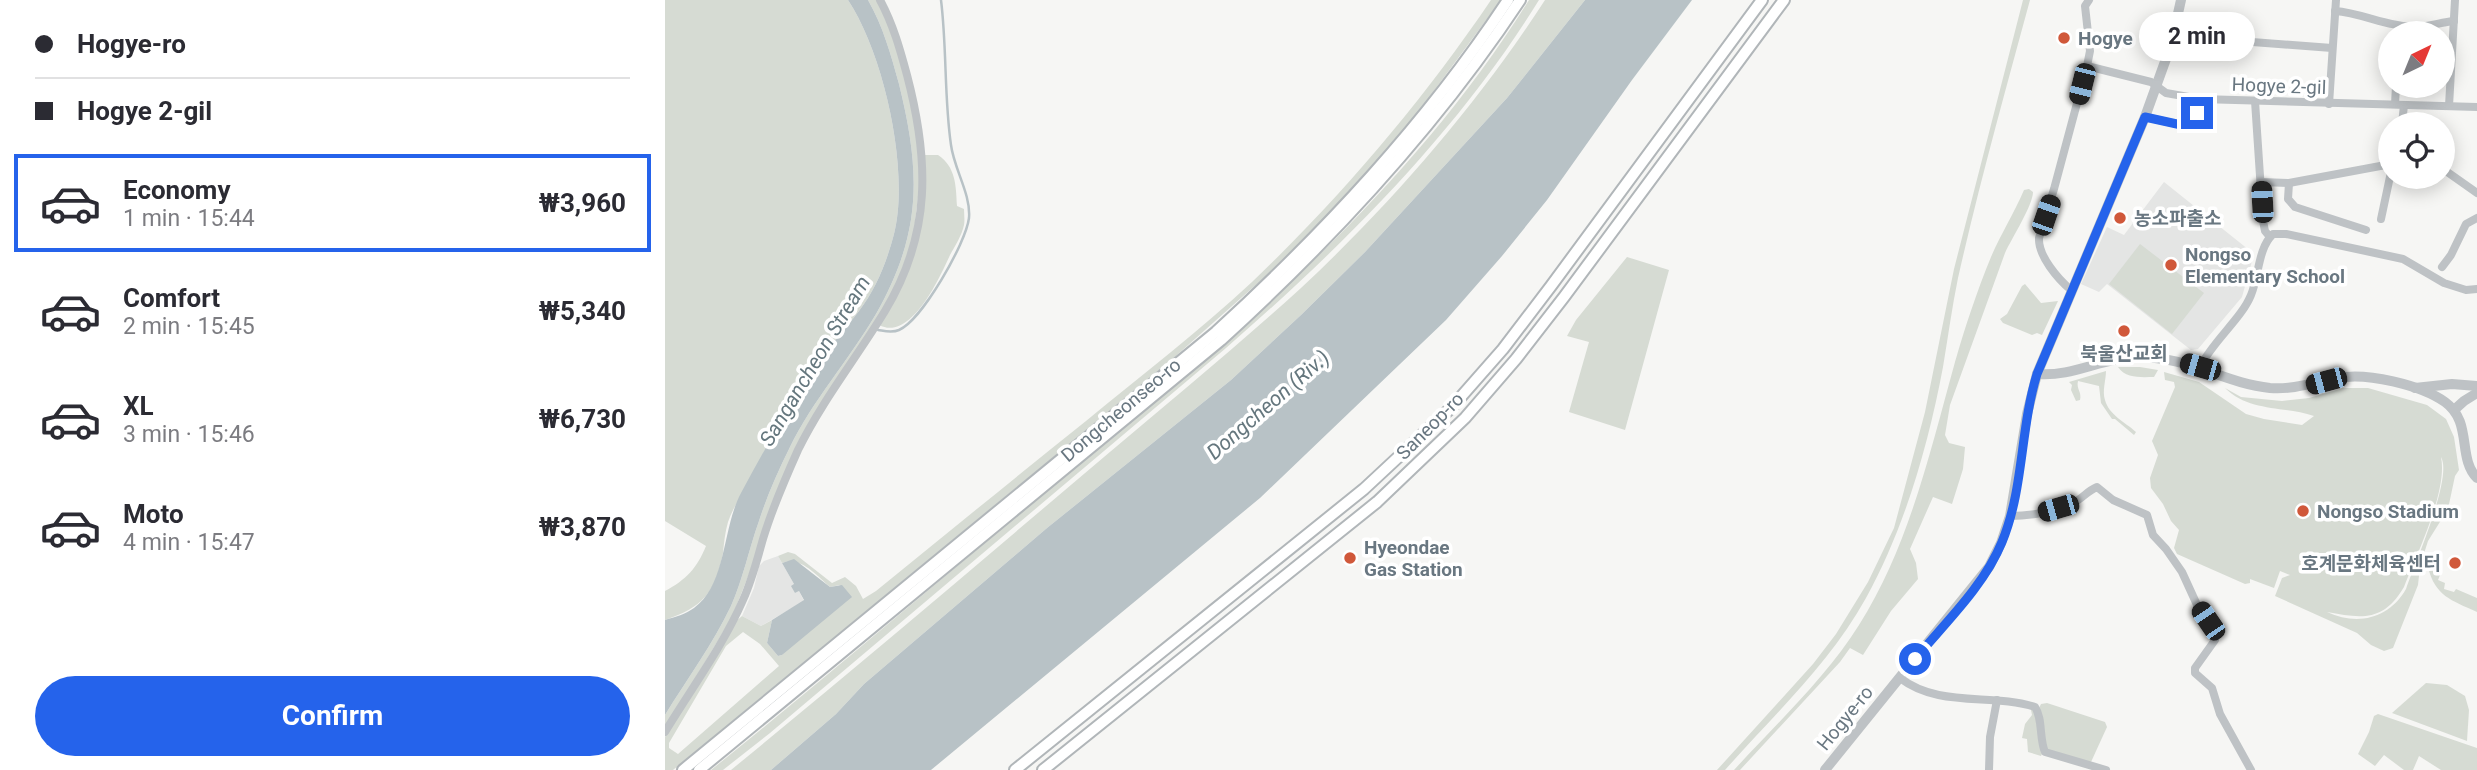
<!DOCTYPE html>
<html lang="en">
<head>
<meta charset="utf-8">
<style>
  :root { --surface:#fff; --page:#f7f7f7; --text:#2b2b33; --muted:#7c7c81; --line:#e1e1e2; --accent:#2563eb }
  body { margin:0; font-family:Roboto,"Noto Sans KR",sans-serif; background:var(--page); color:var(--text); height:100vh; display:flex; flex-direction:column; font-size:26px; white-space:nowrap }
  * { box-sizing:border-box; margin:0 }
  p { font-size:23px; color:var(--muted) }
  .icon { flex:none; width:38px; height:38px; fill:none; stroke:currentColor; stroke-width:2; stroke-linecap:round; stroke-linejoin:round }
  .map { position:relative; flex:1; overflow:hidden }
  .details { display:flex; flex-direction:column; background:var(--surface); width:665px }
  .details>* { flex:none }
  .banner { display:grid; align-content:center; height:154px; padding:0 35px; background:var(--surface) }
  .needle { width:46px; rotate:43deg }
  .controls { position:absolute; left:1713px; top:21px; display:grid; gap:14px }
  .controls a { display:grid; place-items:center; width:77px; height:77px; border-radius:50%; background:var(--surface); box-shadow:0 4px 18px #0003; font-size:35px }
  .end { position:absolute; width:32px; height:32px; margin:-16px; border:9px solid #2563eb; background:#fff; box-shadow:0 0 0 4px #fff }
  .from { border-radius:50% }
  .bubble { position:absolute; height:49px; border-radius:24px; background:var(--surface); box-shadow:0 4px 18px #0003; font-size:23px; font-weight:700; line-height:49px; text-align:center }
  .car { position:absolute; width:21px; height:42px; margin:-21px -10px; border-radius:9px; box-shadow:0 0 5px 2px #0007; background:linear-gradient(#222 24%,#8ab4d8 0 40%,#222 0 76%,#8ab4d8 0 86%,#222 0) }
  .banner b { display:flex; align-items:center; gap:24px; height:66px; font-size:26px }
  .banner b+b { border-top:2px solid var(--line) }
  .banner i { width:18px; height:18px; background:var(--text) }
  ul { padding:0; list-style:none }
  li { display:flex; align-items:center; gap:21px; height:98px; margin:0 14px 10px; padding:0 21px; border:4px solid transparent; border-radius:0px }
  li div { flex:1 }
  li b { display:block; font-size:26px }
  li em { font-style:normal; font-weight:700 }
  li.selected { border-color:var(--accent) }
  li>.icon { width:63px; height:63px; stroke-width:1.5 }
  .action { display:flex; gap:14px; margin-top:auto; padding:14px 35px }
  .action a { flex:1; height:80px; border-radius:42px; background:var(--accent); color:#fff; font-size:28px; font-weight:700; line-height:80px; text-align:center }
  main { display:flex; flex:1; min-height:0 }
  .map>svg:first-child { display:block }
</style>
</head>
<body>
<main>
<section class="details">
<div class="banner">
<b><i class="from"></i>Hogye-ro</b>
<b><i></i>Hogye 2-gil</b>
</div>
<ul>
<li class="selected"><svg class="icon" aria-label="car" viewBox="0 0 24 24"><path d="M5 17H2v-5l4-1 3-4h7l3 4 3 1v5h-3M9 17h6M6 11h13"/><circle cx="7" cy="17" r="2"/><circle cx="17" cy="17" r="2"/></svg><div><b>Economy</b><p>1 min · 15:44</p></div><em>₩3,960</em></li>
<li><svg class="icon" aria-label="car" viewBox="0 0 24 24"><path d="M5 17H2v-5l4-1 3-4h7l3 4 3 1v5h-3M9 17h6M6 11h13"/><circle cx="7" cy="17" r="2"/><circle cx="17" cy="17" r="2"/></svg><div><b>Comfort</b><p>2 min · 15:45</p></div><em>₩5,340</em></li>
<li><svg class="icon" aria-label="car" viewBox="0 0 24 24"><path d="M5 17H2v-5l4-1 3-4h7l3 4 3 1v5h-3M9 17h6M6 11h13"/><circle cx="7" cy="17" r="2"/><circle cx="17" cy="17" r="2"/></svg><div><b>XL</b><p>3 min · 15:46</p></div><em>₩6,730</em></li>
<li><svg class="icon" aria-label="car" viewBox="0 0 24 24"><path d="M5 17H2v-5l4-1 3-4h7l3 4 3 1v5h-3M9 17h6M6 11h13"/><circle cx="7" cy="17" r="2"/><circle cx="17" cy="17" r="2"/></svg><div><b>Moto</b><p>4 min · 15:47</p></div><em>₩3,870</em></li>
</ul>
<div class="action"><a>Confirm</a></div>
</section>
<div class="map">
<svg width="1812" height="770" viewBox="0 0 1812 770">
  <rect width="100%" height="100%" fill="#f6f6f4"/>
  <g fill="#e4e5e4">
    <polygon points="1499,182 1589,254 1577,297 1533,349 1526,350 1442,284 1434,292 1416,284 1442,227 1459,235"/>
    <polygon points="113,556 129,584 130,593 134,591 139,601 96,626 77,616 89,588 94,566 99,561"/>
  </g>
  <g fill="#d6dbd3" fill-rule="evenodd">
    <path d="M0,0h183c36,54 62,171 46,234 -7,27 -18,55 -35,77 -13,17 -27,32 -39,50 -26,38 -48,78 -70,119 -7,13 -17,27 -22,42 -3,10 -4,21 -5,31 -8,40 -20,54 -58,67v-29c21,-11 32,-23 41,-45l-41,-25z"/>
    <path d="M203,0h10l13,28 23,82 7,62 -8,67 -21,57 -87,136 -73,185 -67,112v-14c22,-36 48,-71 66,-109 12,-27 18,-57 28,-85 8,-25 19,-50 31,-74 23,-47 59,-87 86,-133 46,-81 45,-141 23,-230 -8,-29 -16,-58 -31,-84z"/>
    <path d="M826,0h10l-82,111 -56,66 -77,81 -117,104 -496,408h-8v-33l70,-115 7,-6 19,10 11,-6 -5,23 11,13 4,-1 58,-70 -10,2c-14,-12 -29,-31 -48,-24l-4,-7 10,-4 7,2 37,29 13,-6 11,9 7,13 13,-8c70,-57 140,-114 210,-170 56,-46 113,-90 166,-139 89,-85 170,-180 239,-282zM78,632l17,12 19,22 -101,88 -9,-6v-5l57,-97z"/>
    <path d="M864,0h10c-82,133 -196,246 -313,348l-456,385 -47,37h-12c121,-97 238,-198 357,-297 64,-54 130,-104 191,-161 101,-92 198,-196 270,-312z"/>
    <path d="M880,0h40l-78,98 -142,154 -64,63 -70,65 -184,148 -183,156 -28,30 -65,56h-40c126,-103 249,-208 373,-313 66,-56 133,-111 197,-169 92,-86 176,-183 244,-288z"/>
    <path d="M1358,0h7c-25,92 -51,185 -72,278 -6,29 -10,59 -15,89 -15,79 -38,160 -77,231 -36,65 -92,117 -141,172h-8l96,-106 23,-30 32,-52 26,-54 31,-116 29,-143z"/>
    <path d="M260,155h13c18,12 18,31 19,51l7,3c0,5 1,11 0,16 -2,10 -9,21 -14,30 -10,22 -39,87 -71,70l33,-67z"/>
    <path d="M1364,189l4,3c0,13 -21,46 -28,61l-55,152 -5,30 4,8 16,4 -2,22 -11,35 -19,-7 -23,52 6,14 2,16 -27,32 -28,44 -13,-7 -10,14 -100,108h-6c42,-46 91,-91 125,-145 50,-79 71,-173 96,-263 10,-35 22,-71 36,-105 10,-23 23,-44 33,-67z"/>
    <polygon points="1475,244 1539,293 1507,334 1444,284"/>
    <polygon points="962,257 1004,270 960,430 904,412 924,342 902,336 911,320"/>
    <polygon points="1360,284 1376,303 1393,301 1377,335 1372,333 1367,335 1338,323 1335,319 1342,314 1357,286"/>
    <path d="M1453,367h22l18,3 -4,7c-12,0 -28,2 -36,-10z"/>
    <path d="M1441,371c0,9 -4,20 -1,29 4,15 20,22 31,32l-2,3 -19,-16h-3l-11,-16 -2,-17 -21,-5c-2,8 4,11 2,19l-4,1 -5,-11 1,-5 -3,-3z"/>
    <path d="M1499,372l35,10 47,32 18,5 38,6 12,-9c-30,-10 -65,-4 -89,-28l16,9 41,4 27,-3 34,-10h25l59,17 19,14 8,18 5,33 -4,6 -7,33 -20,32 -8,25 -2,19 -25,63 -9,3 -13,-6 -14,-12 -82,-37 7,-18 8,-3 -10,-4 -6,17 -24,-9v4l-5,1 -68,-30 -3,-6 5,-18 -8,-9 -8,-17 -12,-16 -1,-10 8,-23 -6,-14 23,-54 -1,-5 -9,-2zM1776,457c12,20 -26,106 -35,132 -17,30 -49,37 -79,23 33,6 56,11 77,-25 13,-33 44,-97 37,-130z"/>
    <path d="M1763,567l12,8 -2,5 7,3 -1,6 10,3 2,-3 21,9v14c-26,-12 -42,-16 -49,-45z"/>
    <polygon points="1761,683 1782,685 1800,696 1804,710 1802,741 1727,713"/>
    <polygon points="1382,703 1440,722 1442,727 1426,762 1382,751 1374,708 1376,704"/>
    <polygon points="1369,708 1377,754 1376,756 1363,752 1362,739 1357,738 1360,724 1367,715 1366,710"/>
    <polygon points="1713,714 1812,748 1812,770 1776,770 1754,756 1748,770 1739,770 1719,755 1710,766 1693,754 1704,732 1709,716"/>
  </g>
  <g fill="#b8c2c6">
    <path d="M183,0h20c15,26 23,55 31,84 22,89 23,149 -23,230 -27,46 -63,86 -86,133 -12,24 -23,49 -31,74 -10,28 -16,58 -28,85 -18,38 -44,73 -66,109v-95c10,-3 21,-6 29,-12 33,-24 28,-80 47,-115 24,-45 50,-90 79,-132 12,-18 26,-33 39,-50 17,-22 28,-50 35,-77 16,-63 -10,-180 -46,-234z"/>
    <polygon points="920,0 1027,0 967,80 882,200 837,256 781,320 595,498 266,770 106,770 171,714 199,684 382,528 566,380 636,315 700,252 842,98"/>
    <polygon points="129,559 165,587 177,585 187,597 117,655 113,656 102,643 107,620 139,600 134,591 130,593 126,586 129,584 117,563"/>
  </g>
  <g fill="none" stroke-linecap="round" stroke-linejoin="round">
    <path stroke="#b8c2c6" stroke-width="2.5" d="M213,330c7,1 14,3 21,0 23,-10 67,-87 70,-112 2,-24 -15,-49 -18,-73 -7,-48 -4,-97 -10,-145"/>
    <g stroke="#b1b6b9" stroke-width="14">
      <g id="secondary">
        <path d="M18,770l533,-438c109,-100 210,-208 292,-332"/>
        <path d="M34,770l522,-430c112,-102 215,-213 299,-340"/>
        <polyline points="350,770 699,489 787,407 838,349 886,286 1097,0"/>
        <polyline points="378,770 712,502 800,418 851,359 899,297 1119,0"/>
      </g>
    </g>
    <g stroke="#bec2c5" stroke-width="8">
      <path d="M1670,11c27,2 53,16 81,16 12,0 26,-5 38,-6"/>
      <polyline points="1509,36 1667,48"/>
      <polyline points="1422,66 1425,51 1420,6 1424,0"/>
      <polyline points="1590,101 1598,221 1600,231 1605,237"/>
      <polyline points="1664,104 1671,0"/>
      <polyline points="1730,104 1731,86"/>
      <polyline points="1784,106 1790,0"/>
      <polyline points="1480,117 1530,128 1535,99 1812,107"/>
      <polyline points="1737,124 1739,105"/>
      <polyline points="1778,169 1812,193"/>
      <polyline points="1596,182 1624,183 1726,164"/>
      <polyline points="1624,183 1623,199 1630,207 1701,230"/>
      <polyline points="1716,219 1726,172"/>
      <polyline points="1777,267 1786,255 1801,224 1812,218"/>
      <path d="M1406,290c-13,-11 -33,-34 -32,-52l15,-49 33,-123 64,16 15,11 34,6"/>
      <path d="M1535,367c13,-26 42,-49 51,-72 8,-19 7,-47 22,-61h13l117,25 41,24 22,7 11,-1"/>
      <path d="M1345,516c20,0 45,-4 63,-13 9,-4 14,-12 24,-16l16,13 34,15 6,20 13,14 16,23 16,35 17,27v6l-20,28v5l17,15 8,26 31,56"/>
      <path d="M1235,678c39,30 91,15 135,29 8,12 4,31 10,45l61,18"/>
      <path d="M0,732c26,-43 58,-86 78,-132 9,-20 14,-40 20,-61 9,-30 22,-60 35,-89 24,-49 59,-93 87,-139 47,-78 44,-152 22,-236 -7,-26 -14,-51 -27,-75"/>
      <polyline points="1324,770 1325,737 1332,700"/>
    </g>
    <g stroke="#bec2c5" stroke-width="10">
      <path d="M1372,374c36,3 64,-16 99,-17 52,-1 87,26 134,31 24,2 45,-6 68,-10 28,-6 83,7 107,24 28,20 12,56 32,76"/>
      <polyline points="1750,388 1787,384 1812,386"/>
      <polyline points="1789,410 1799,401 1812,393"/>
      <polyline points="1160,770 1324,567 1336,543 1345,516 1362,414 1372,374 1480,117 1506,45 1516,0"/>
    </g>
    <use href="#secondary" stroke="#fff" stroke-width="10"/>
  </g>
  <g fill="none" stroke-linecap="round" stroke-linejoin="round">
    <path stroke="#2563eb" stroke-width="9" d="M1250,659c30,-36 69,-73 87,-117 22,-53 18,-113 35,-168l108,-257 50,11 2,-15"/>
  </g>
  <g fill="#d0583a" stroke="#fff" stroke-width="2.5">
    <circle cx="1399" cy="38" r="7"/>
    <circle cx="1455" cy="218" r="7"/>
    <circle cx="1506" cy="265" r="7"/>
    <circle cx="1459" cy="331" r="7"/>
    <circle cx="1638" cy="511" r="7"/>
    <circle cx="685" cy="558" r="7"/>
    <circle cx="1790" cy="563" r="7"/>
  </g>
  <g text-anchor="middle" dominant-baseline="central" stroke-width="7" stroke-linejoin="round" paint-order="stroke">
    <g font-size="19" font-weight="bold" fill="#697781" stroke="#fff" text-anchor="start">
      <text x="1413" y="38">Hogye</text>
      <text x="1469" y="218">농소파출소</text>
      <text x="1520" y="254">Nongso<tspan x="1520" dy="22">Elementary School</tspan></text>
      <text x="1459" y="353" text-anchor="middle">북울산교회</text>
      <text x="1652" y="511">Nongso Stadium</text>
      <text x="699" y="547">Hyeondae<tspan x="699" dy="22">Gas Station</tspan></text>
      <text x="1776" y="563" text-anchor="end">호계문화체육센터</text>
    </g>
    <g font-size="19" fill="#697781" stroke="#fff">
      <text transform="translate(1614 86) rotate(2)">Hogye 2-gil</text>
      <text transform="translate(456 410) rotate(-40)">Dongcheonseo-ro</text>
      <text transform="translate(765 426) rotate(-45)">Saneop-ro</text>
      <text transform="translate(1180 718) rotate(-51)">Hogye-ro</text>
    </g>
    <g font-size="21" font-style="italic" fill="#65777e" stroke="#fff">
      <text transform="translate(150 361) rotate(-59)">Sangancheon Stream</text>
      <text transform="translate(603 405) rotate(-41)">Dongcheon (Riv.)</text>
    </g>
  </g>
</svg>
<div class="controls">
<a><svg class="needle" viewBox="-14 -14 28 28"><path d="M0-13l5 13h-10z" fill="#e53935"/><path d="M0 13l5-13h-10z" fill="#7c7c81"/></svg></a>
<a><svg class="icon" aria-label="locate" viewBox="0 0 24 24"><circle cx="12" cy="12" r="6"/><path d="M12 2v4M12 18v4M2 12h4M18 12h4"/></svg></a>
</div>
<i class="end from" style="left:1250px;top:659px"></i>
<i class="end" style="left:1532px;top:113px"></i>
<div class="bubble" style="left:1474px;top:12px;width:116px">2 min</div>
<i class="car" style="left:1417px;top:84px;rotate:194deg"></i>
<i class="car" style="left:1597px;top:202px;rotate:357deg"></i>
<i class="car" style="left:1381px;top:215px;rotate:19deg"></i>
<i class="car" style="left:1535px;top:367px;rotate:286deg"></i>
<i class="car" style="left:1661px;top:381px;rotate:255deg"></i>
<i class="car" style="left:1393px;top:508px;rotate:254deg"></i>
<i class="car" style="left:1543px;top:621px;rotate:326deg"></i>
</div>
</main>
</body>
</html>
